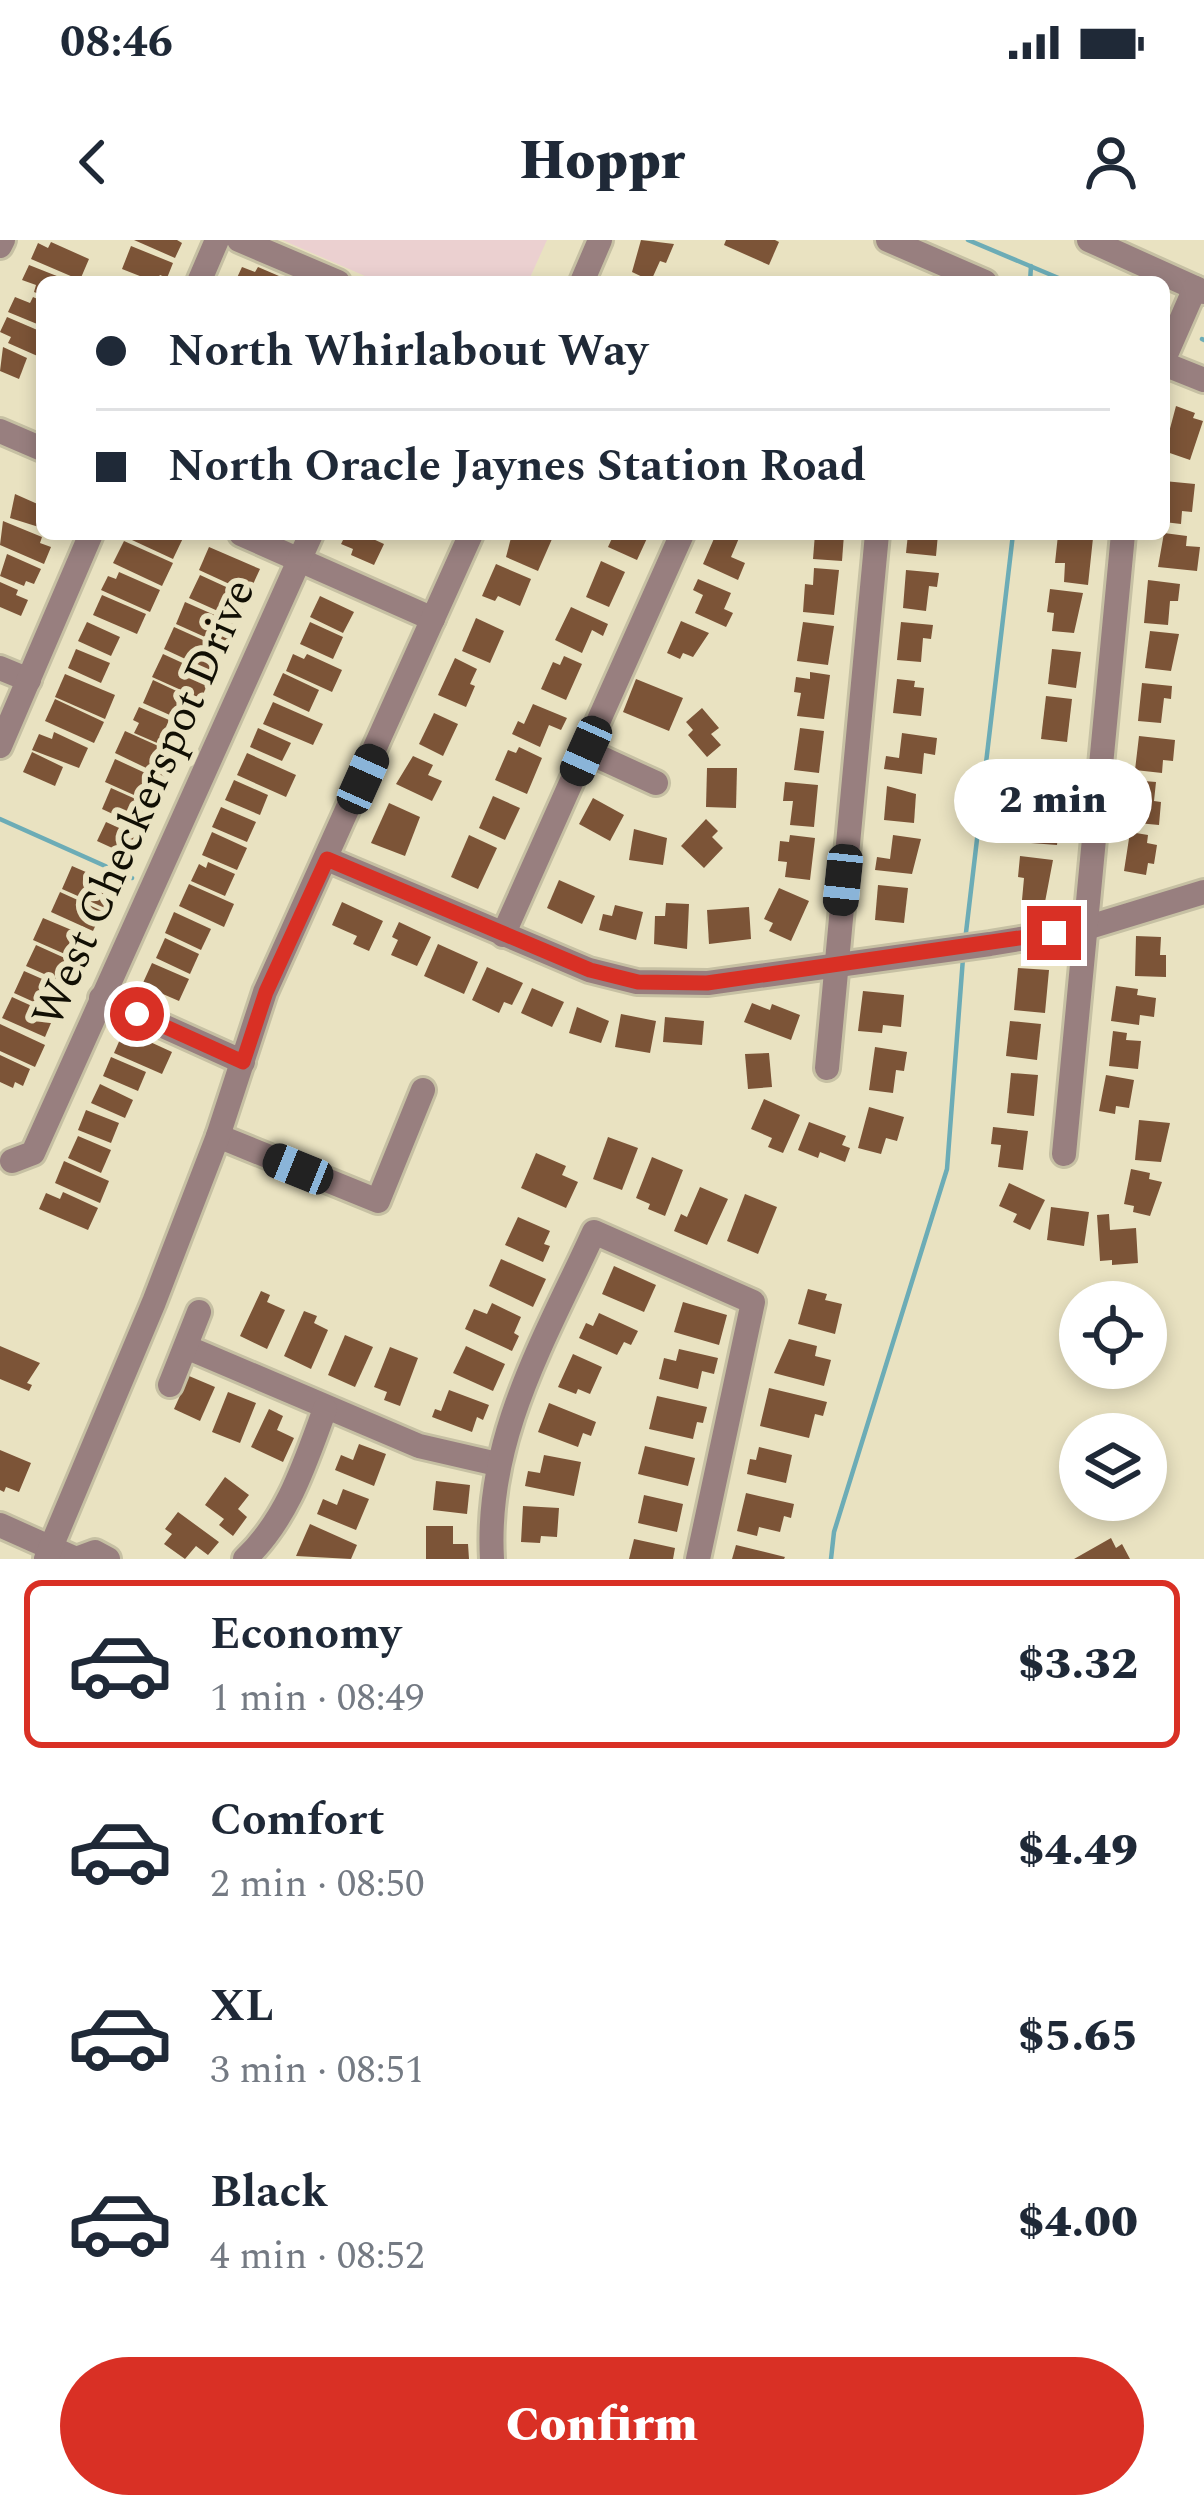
<!DOCTYPE html>
<html lang="en">
<head>
<meta charset="utf-8">
<style>
  :root { --surface:#fff; --page:#f2f2f3; --text:#1f2937; --muted:#747a83; --line:#e0e1e3; --accent:#d93025 }
  body { margin:0; font-family:Spectral,serif; background:var(--page); color:var(--text); height:100vh; display:flex; flex-direction:column; font-size:45px; white-space:nowrap }
  * { box-sizing:border-box; margin:0 }
  p { font-size:39px; color:var(--muted) }
  .icon { flex:none; width:66px; height:66px; fill:none; stroke:currentColor; stroke-width:2; stroke-linecap:round; stroke-linejoin:round }
  .map { position:relative; height:1319px; overflow:hidden }
  .details { display:flex; flex-direction:column; background:var(--surface); flex:1 }
  .details>* { flex:none }
  .hud { position:absolute; left:36px; top:36px; width:1134px; height:264px; border-radius:18px; box-shadow:0 6px 18px #0003; display:grid; align-content:center; height:264px; padding:0 60px; background:var(--surface) }
  .controls { position:absolute; left:1059px; top:1041px; display:grid; gap:24px }
  .controls a { display:grid; place-items:center; width:108px; height:108px; border-radius:50%; background:var(--surface); box-shadow:0 6px 18px #0003; font-size:60px }
  .end { position:absolute; width:54px; height:54px; margin:-27px; border:15px solid #d93025; background:#fff; box-shadow:0 0 0 6px #fff }
  .from { border-radius:50% }
  .bubble { position:absolute; height:84px; border-radius:42px; background:var(--surface); box-shadow:0 6px 18px #0003; font-size:39px; font-weight:800; line-height:84px; text-align:center }
  .car { position:absolute; width:36px; height:72px; margin:-36px -18px; border-radius:15px; box-shadow:0 0 9px 3px #0007; background:linear-gradient(#222 24%,#8ab4d8 0 40%,#222 0 76%,#8ab4d8 0 86%,#222 0) }
  .hud b { display:flex; align-items:center; gap:42px; height:114px; font-size:45px }
  .hud b+b { border-top:3px solid var(--line) }
  .hud i { width:30px; height:30px; background:var(--text) }
  ul { padding:21px 0 0; list-style:none }
  li { display:flex; align-items:center; gap:36px; height:168px; margin:0 24px 18px; padding:0 36px; border:6px solid transparent; border-radius:18px }
  li div { flex:1 }
  li b { display:block; font-size:45px }
  li em { font-style:normal; font-weight:800 }
  li.active { border-color:var(--accent) }
  li>.icon { width:108px; height:108px; stroke-width:1.5 }
  .button { display:flex; gap:24px; margin-top:auto; padding:24px 60px }
  .button a { flex:1; height:138px; border-radius:72px; background:var(--accent); color:#fff; font-size:48px; font-weight:800; line-height:138px; text-align:center }
  .status { display:flex; justify-content:space-between; align-items:center; height:84px; padding:0 60px; background:var(--surface); direction:ltr }
  .status svg { height:33px; fill:currentColor }
  header { display:flex; justify-content:space-between; align-items:center; height:156px; padding:0 60px; background:var(--surface); font-size:54px; font-weight:800 }
  .map>svg:first-child { display:block }
</style>
</head>
<body>
<div class="status"><b>08:46</b><svg viewBox="0 0 49 12"><path d="M0 12V9h3v3zM5 12V6h3v6zM10 12V3h3v9zM15 12V0h3v12zM26 1h20v11H26zM47 4h2v5h-2z"/></svg></div>
<header><svg class="icon" aria-label="back" viewBox="0 0 24 24"><path d="M15 5l-7 7 7 7"/></svg>Hoppr<svg class="icon" aria-label="person" viewBox="0 0 24 24"><circle cx="12" cy="8" r="4"/><path d="M4 21q1-7 8-7t8 7"/></svg></header>
<div class="map">
<svg width="1204" height="1319" viewBox="0 0 1204 1319">
  <rect width="100%" height="100%" fill="#e9e2c1"/>
  <polygon fill="#ebd0d0" points="282,0 547,0 528,42 379,42"/>
  <g fill="none" stroke-linecap="round" stroke-linejoin="round">
    <g stroke="#6cacb6" stroke-width="4.5">
      <polyline points="968,0 1068,42"/>
      <polyline points="1030,42 1031,26"/>
      <polyline points="1202,99 1204,100"/>
      <polyline points="0,579 132,638"/>
      <polyline points="965,701 1013,294"/>
      <polyline points="831,1319 834,1292 947,929 963,718"/>
    </g>
  </g>
  <g fill="#7c5437">
    <polygon points="134,0 177,0 182,3 175,18"/>
    <polygon points="641,0 674,4 666,23 660,21 651,41 632,32"/>
    <polygon points="726,0 775,0 779,2 769,25 724,5"/>
    <polygon points="51,2 89,19 80,40 31,19 38,3 48,8"/>
    <polygon points="131,6 173,23 167,38 160,35 155,42 122,29"/>
    <polygon points="29,25 72,42 42,42 42,55 34,52 36,45 22,40"/>
    <polygon points="242,27 255,32 258,27 279,36 276,42 235,42"/>
    <polygon points="15,57 30,63 33,57 42,61 42,86 8,72"/>
    <polygon points="7,77 42,92 42,118 8,103 11,97 0,92"/>
    <polygon points="3,107 27,118 19,139 0,131"/>
    <polygon points="1176,166 1195,173 1193,178 1203,181 1190,220 1164,211"/>
    <polygon points="1164,241 1195,244 1192,272 1182,271 1181,284 1164,282"/>
    <polygon points="15,254 42,266 42,288 10,278"/>
    <polygon points="3,281 42,297 40,303 51,307 44,324 0,305"/>
    <polygon points="1164,293 1187,296 1186,306 1200,307 1197,331 1158,327"/>
    <polygon points="119,294 179,294 184,296 173,319"/>
    <polygon points="346,294 362,294 384,304 374,325 351,315 353,309 341,304"/>
    <polygon points="512,294 542,294 552,299 538,331 506,317"/>
    <polygon points="614,294 649,294 637,320 608,307"/>
    <polygon points="716,294 739,298 731,317 745,323 738,340 703,324"/>
    <polygon points="815,294 844,294 842,321 813,319"/>
    <polygon points="908,294 938,294 936,316 906,313"/>
    <polygon points="1058,295 1093,298 1088,345 1064,342 1065,323 1055,323"/>
    <polygon points="124,301 173,323 162,346 113,323"/>
    <polygon points="209,307 260,329 249,353 199,330"/>
    <polygon points="7,314 41,329 34,344 26,341 24,346 0,336"/>
    <polygon points="601,321 625,332 609,367 586,357"/>
    <polygon points="496,324 531,339 520,366 498,356 495,361 482,356"/>
    <polygon points="814,328 839,330 834,375 803,372 805,344 813,345"/>
    <polygon points="906,330 939,333 937,347 929,346 926,371 903,368"/>
    <polygon points="119,332 160,350 150,372 101,350 108,336 116,339"/>
    <polygon points="200,335 248,357 241,371 233,368 229,376 189,358"/>
    <polygon points="698,339 731,353 724,369 733,373 726,387 695,373 703,355 693,350"/>
    <polygon points="1148,340 1180,344 1178,361 1170,361 1168,385 1144,383"/>
    <polygon points="0,342 18,350 16,355 28,360 21,376 0,367"/>
    <polygon points="1050,349 1083,353 1074,393 1052,391 1054,373 1047,372"/>
    <polygon points="102,355 146,374 137,394 93,375"/>
    <polygon points="320,356 354,372 343,393 310,377"/>
    <polygon points="185,362 235,384 225,406 176,384"/>
    <polygon points="571,367 608,384 603,396 592,390 582,413 555,400"/>
    <polygon points="476,378 504,391 490,423 462,411"/>
    <polygon points="681,381 709,393 693,417 683,413 680,419 667,413"/>
    <polygon points="87,382 120,397 111,416 78,401"/>
    <polygon points="310,382 343,397 333,419 300,404"/>
    <polygon points="803,382 834,386 828,425 797,421"/>
    <polygon points="901,382 933,385 931,399 923,398 921,422 897,420"/>
    <polygon points="174,387 223,409 213,432 164,409"/>
    <polygon points="1150,391 1179,394 1171,431 1145,428"/>
    <polygon points="76,409 110,423 101,443 68,428"/>
    <polygon points="1052,409 1081,412 1076,448 1048,444"/>
    <polygon points="163,414 211,436 201,459 152,437"/>
    <polygon points="293,414 304,419 307,414 342,430 332,452 286,431"/>
    <polygon points="564,416 582,424 566,460 541,449 553,422 560,425"/>
    <polygon points="455,418 477,429 470,444 475,446 466,467 438,455"/>
    <polygon points="810,432 830,435 824,479 797,476 801,453 794,452 796,437 810,439"/>
    <polygon points="283,433 319,450 309,472 273,455"/>
    <polygon points="65,434 115,455 105,479 55,457"/>
    <polygon points="636,439 683,458 669,491 623,472"/>
    <polygon points="897,439 915,441 914,447 924,448 921,476 893,473"/>
    <polygon points="153,440 200,462 193,478 184,474 181,480 143,463"/>
    <polygon points="1142,443 1172,446 1171,459 1164,458 1161,483 1138,481"/>
    <polygon points="1046,456 1072,459 1067,502 1041,499"/>
    <polygon points="55,459 104,482 94,503 45,481"/>
    <polygon points="273,462 323,484 313,505 263,484"/>
    <polygon points="533,464 567,478 561,490 549,485 540,507 512,494 518,481 524,484"/>
    <polygon points="139,467 169,480 166,487 186,495 178,512 134,493 139,483 133,480"/>
    <polygon points="702,468 719,488 711,494 721,505 707,517 688,495 693,490 686,482"/>
    <polygon points="434,473 458,484 443,516 419,504"/>
    <polygon points="258,488 291,503 282,521 250,507"/>
    <polygon points="800,488 824,491 819,533 794,530"/>
    <polygon points="125,491 176,514 165,537 115,513"/>
    <polygon points="54,492 88,508 79,528 32,510 39,494 52,499"/>
    <polygon points="902,493 937,498 935,515 924,513 922,534 884,529 886,516 899,518"/>
    <polygon points="1139,496 1175,500 1173,521 1163,520 1162,533 1135,530"/>
    <polygon points="519,507 542,518 527,554 495,540 508,510 516,513"/>
    <polygon points="32,512 63,527 55,546 23,532"/>
    <polygon points="247,513 296,535 286,557 237,535"/>
    <polygon points="413,516 433,525 428,535 442,541 432,561 396,544"/>
    <polygon points="115,519 154,537 151,545 161,549 154,564 105,542"/>
    <polygon points="1051,520 1070,522 1066,557 1036,554 1039,526 1050,527"/>
    <polygon points="707,528 737,528 736,568 706,567"/>
    <polygon points="234,540 268,555 260,575 225,560"/>
    <polygon points="1132,540 1156,542 1154,561 1161,562 1159,585 1127,582"/>
    <polygon points="785,542 818,545 814,587 790,585 793,561 783,561"/>
    <polygon points="887,546 916,554 914,583 884,580"/>
    <polygon points="111,548 149,565 139,586 102,569"/>
    <polygon points="493,556 520,568 505,600 479,588"/>
    <polygon points="593,558 624,575 610,601 579,584"/>
    <polygon points="389,563 420,577 405,616 371,603"/>
    <polygon points="1029,563 1061,566 1057,605 1031,603 1033,586 1027,586"/>
    <polygon points="221,567 256,582 247,602 212,587"/>
    <polygon points="706,579 718,591 712,597 723,608 704,628 681,606"/>
    <polygon points="106,582 141,598 132,617 97,601"/>
    <polygon points="634,589 667,598 663,625 629,620"/>
    <polygon points="212,592 247,608 237,630 202,615"/>
    <polygon points="1130,592 1148,595 1147,603 1157,605 1154,624 1148,623 1146,635 1124,631"/>
    <polygon points="469,595 497,608 478,649 451,637"/>
    <polygon points="790,595 815,598 810,640 785,637 787,622 778,621 780,601 789,602"/>
    <polygon points="893,595 921,599 912,634 875,630 877,617 890,619"/>
    <polygon points="1020,616 1053,620 1045,662 1022,660 1024,638 1018,637"/>
    <polygon points="208,622 235,634 225,656 191,641 199,624 206,628"/>
    <polygon points="72,626 102,639 99,646 112,652 105,668 62,649"/>
    <polygon points="559,640 595,656 582,684 547,668"/>
    <polygon points="189,644 234,664 224,687 179,666"/>
    <polygon points="878,645 908,648 904,683 875,680"/>
    <polygon points="779,648 809,661 791,701 769,691 773,683 764,679"/>
    <polygon points="60,652 102,671 93,691 51,672"/>
    <polygon points="342,662 383,681 369,711 353,704 357,696 332,685"/>
    <polygon points="666,663 689,664 687,709 654,704 655,676 665,676"/>
    <polygon points="615,665 643,672 636,700 599,690 603,674 612,676"/>
    <polygon points="749,667 751,699 709,704 707,670"/>
    <polygon points="174,672 211,689 201,710 165,693"/>
    <polygon points="43,678 93,699 83,722 33,700"/>
    <polygon points="399,682 431,697 417,726 391,715 398,700 392,697"/>
    <polygon points="1136,696 1161,697 1160,715 1166,715 1166,737 1135,736"/>
    <polygon points="165,698 199,714 190,734 156,718"/>
    <polygon points="438,704 478,722 464,754 424,736"/>
    <polygon points="36,705 78,724 71,739 63,736 60,741 26,726"/>
    <polygon points="152,723 189,739 179,761 142,745"/>
    <polygon points="487,727 523,743 512,765 504,762 499,773 472,760"/>
    <polygon points="1018,728 1049,730 1045,773 1014,770"/>
    <polygon points="24,731 56,745 53,751 63,756 56,772 14,753"/>
    <polygon points="1116,746 1138,749 1137,755 1156,758 1154,777 1140,775 1139,785 1111,781"/>
    <polygon points="532,748 564,762 552,787 521,773"/>
    <polygon points="863,751 904,755 901,787 883,785 882,793 858,791"/>
    <polygon points="12,757 54,776 45,797 2,778"/>
    <polygon points="752,763 770,770 772,764 800,775 791,800 744,782"/>
    <polygon points="577,767 609,781 601,803 569,793"/>
    <polygon points="621,774 656,781 650,813 615,807"/>
    <polygon points="665,777 704,781 702,805 663,802"/>
    <polygon points="1010,781 1041,784 1037,820 1006,816"/>
    <polygon points="0,784 45,805 35,827 0,811"/>
    <polygon points="124,790 172,812 162,834 114,813"/>
    <polygon points="1113,791 1127,793 1126,800 1141,801 1138,829 1109,826"/>
    <polygon points="875,807 907,812 904,831 896,830 893,853 869,850"/>
    <polygon points="769,813 772,847 748,849 745,814"/>
    <polygon points="0,815 30,829 23,846 15,842 13,848 0,842"/>
    <polygon points="111,817 146,832 138,851 103,836"/>
    <polygon points="1011,833 1038,835 1034,876 1007,873"/>
    <polygon points="1106,835 1134,840 1129,868 1116,866 1115,874 1099,871"/>
    <polygon points="100,844 133,860 125,878 91,863"/>
    <polygon points="764,859 800,875 783,913 768,907 772,898 751,889"/>
    <polygon points="869,867 904,877 897,901 886,898 881,914 858,908"/>
    <polygon points="86,870 119,883 111,903 78,890"/>
    <polygon points="1139,880 1170,883 1161,922 1135,920"/>
    <polygon points="809,882 846,896 842,905 850,908 845,922 820,912 818,918 798,910"/>
    <polygon points="993,887 1028,891 1023,930 998,927 1001,905 991,904"/>
    <polygon points="78,896 111,910 101,933 68,918"/>
    <polygon points="608,897 638,908 622,950 593,939"/>
    <polygon points="536,913 566,926 562,935 578,942 566,968 521,948"/>
    <polygon points="652,917 683,930 665,976 648,969 650,964 636,958"/>
    <polygon points="64,921 109,941 100,963 55,943"/>
    <polygon points="1131,929 1150,933 1149,939 1162,942 1150,976 1133,972 1134,966 1124,964"/>
    <polygon points="1009,943 1045,960 1030,990 1013,982 1017,974 999,966"/>
    <polygon points="700,947 728,959 707,1005 674,991 681,974 687,977"/>
    <polygon points="63,952 98,968 88,990 39,969 46,953 60,959"/>
    <polygon points="745,954 777,967 758,1014 727,1001"/>
    <polygon points="1051,967 1089,972 1084,1006 1047,1000"/>
    <polygon points="1109,974 1110,990 1136,988 1138,1023 1112,1025 1112,1020 1100,1021 1097,975"/>
    <polygon points="518,977 550,991 544,1004 550,1006 543,1022 505,1005"/>
    <polygon points="501,1019 546,1039 533,1067 489,1046"/>
    <polygon points="614,1026 656,1045 644,1072 602,1054"/>
    <polygon points="808,1049 827,1054 825,1060 842,1064 835,1094 798,1084"/>
    <polygon points="261,1051 270,1055 267,1062 285,1070 267,1109 240,1096"/>
    <polygon points="683,1062 727,1075 719,1105 674,1092"/>
    <polygon points="492,1063 521,1077 514,1093 519,1096 512,1111 465,1089 474,1069 487,1074"/>
    <polygon points="304,1071 317,1076 314,1083 328,1090 311,1129 284,1116"/>
    <polygon points="599,1073 638,1091 631,1105 624,1102 617,1115 579,1098 586,1083 593,1086"/>
    <polygon points="345,1095 373,1107 355,1147 328,1135"/>
    <polygon points="789,1099 817,1106 815,1116 831,1120 824,1146 774,1133"/>
    <polygon points="0,1106 40,1123 27,1143 32,1145 29,1151 0,1139"/>
    <polygon points="466,1106 505,1124 493,1151 453,1133"/>
    <polygon points="390,1107 418,1118 400,1166 384,1160 387,1152 374,1147"/>
    <polygon points="679,1109 718,1118 714,1134 702,1131 698,1149 659,1139 664,1118 676,1121"/>
    <polygon points="573,1114 602,1127 590,1154 578,1149 576,1154 558,1147"/>
    <polygon points="189,1136 215,1147 200,1181 174,1169"/>
    <polygon points="769,1148 827,1162 823,1176 815,1174 809,1198 760,1186"/>
    <polygon points="449,1150 489,1165 483,1180 477,1177 472,1192 432,1177 435,1169 441,1171"/>
    <polygon points="228,1152 256,1163 240,1203 212,1192"/>
    <polygon points="657,1156 707,1167 703,1183 697,1182 693,1199 649,1189"/>
    <polygon points="549,1163 596,1182 591,1196 583,1193 578,1207 538,1192"/>
    <polygon points="269,1169 283,1176 277,1190 294,1198 283,1222 251,1207"/>
    <polygon points="359,1204 386,1214 374,1246 335,1230 341,1215 353,1220"/>
    <polygon points="645,1206 695,1218 688,1246 638,1234"/>
    <polygon points="759,1207 792,1215 786,1243 747,1234 750,1219 756,1220"/>
    <polygon points="0,1210 31,1223 19,1252 6,1247 4,1252 0,1250"/>
    <polygon points="544,1215 581,1222 574,1256 525,1246 528,1231 540,1233"/>
    <polygon points="225,1237 249,1255 238,1269 247,1277 233,1296 219,1285 224,1279 205,1265"/>
    <polygon points="436,1241 470,1245 467,1274 433,1270"/>
    <polygon points="343,1249 369,1259 356,1290 317,1274 323,1259 337,1265"/>
    <polygon points="746,1253 794,1264 791,1278 784,1276 780,1292 759,1287 757,1296 737,1291"/>
    <polygon points="644,1255 683,1264 677,1292 638,1283"/>
    <polygon points="523,1266 559,1268 557,1297 541,1296 540,1303 521,1302"/>
    <polygon points="178,1272 219,1302 208,1315 196,1306 185,1319 164,1304 172,1294 165,1289"/>
    <polygon points="310,1284 357,1305 351,1319 296,1316"/>
    <polygon points="426,1286 453,1286 453,1304 468,1304 469,1319 426,1319"/>
    <polygon points="1111,1298 1116,1308 1122,1304 1130,1319 1074,1319"/>
    <polygon points="634,1299 675,1308 673,1319 629,1319"/>
    <polygon points="736,1305 785,1317 784,1319 732,1319"/>
  </g>
  <g fill="none" stroke-linecap="round" stroke-linejoin="round">
    <g stroke="#c6c0a3" stroke-width="30">
      <g id="minor">
        <polyline points="239,0 338,42"/>
        <polyline points="888,0 985,42"/>
        <polyline points="1089,0 1204,52"/>
        <polyline points="0,6 3,0"/>
        <polyline points="199,42 217,0"/>
        <polyline points="582,42 600,0"/>
        <polyline points="1164,119 1195,48"/>
        <polyline points="1164,124 1204,140"/>
        <polyline points="0,191 42,209"/>
        <polyline points="241,294 433,379"/>
        <polyline points="0,428 29,440"/>
        <polyline points="0,506 91,294"/>
        <polyline points="586,511 656,543"/>
        <polyline points="327,619 589,730 637,742 708,743 990,704 1086,688 1204,652"/>
        <polyline points="503,695 682,294"/>
        <polyline points="101,758 243,822"/>
        <polyline points="827,828 877,294"/>
        <polyline points="218,896 378,961 423,850"/>
        <polyline points="1064,914 1123,294"/>
        <polyline points="12,921 33,913 311,294"/>
        <polyline points="186,1107 419,1206 497,1224"/>
        <polyline points="170,1145 199,1072"/>
        <polyline points="0,1285 76,1319"/>
        <polyline points="46,1319 154,1062 218,896 265,752 471,294"/>
        <polyline points="76,1319 95,1312 108,1319"/>
        <path d="M245,1319c43,-41 60,-96 80,-150"/>
        <path d="M492,1319c-7,-121 53,-220 102,-327l159,70 -55,257"/>
      </g>
    </g>
    <use href="#minor" stroke="#987f7f" stroke-width="24"/>
  </g>
  <g fill="none" stroke-linecap="round" stroke-linejoin="round">
    <polyline stroke="#d93025" stroke-width="15" points="137,774 243,822 266,752 327,619 590,730 638,742 707,743 1054,693"/>
  </g>
  <g text-anchor="middle" dominant-baseline="central" stroke-width="12" stroke-linejoin="round" paint-order="stroke">
    <g font-size="45" fill="#110f04" stroke="#e9e2c1">
      <text transform="translate(144 563) rotate(-66)">West Checkerspot Drive</text>
    </g>
  </g>
</svg>
<div class="controls">
<a><svg class="icon" aria-label="locate" viewBox="0 0 24 24"><circle cx="12" cy="12" r="6"/><path d="M12 2v4M12 18v4M2 12h4M18 12h4"/></svg></a>
<a><svg class="icon" aria-label="layers" viewBox="0 0 24 24"><path d="M12 4l9 5-9 5-9-5zM3 14l9 5 9-5"/></svg></a>
</div>
<i class="end from" style="left:137px;top:774px"></i>
<i class="end" style="left:1054px;top:693px"></i>
<div class="bubble" style="left:954px;top:519px;width:198px">2 min</div>
<i class="car" style="left:586px;top:511px;rotate:204deg"></i>
<i class="car" style="left:363px;top:539px;rotate:24deg"></i>
<i class="car" style="left:843px;top:640px;rotate:186deg"></i>
<i class="car" style="left:298px;top:929px;rotate:292deg"></i>
<div class="hud">
<b><i class="from"></i>North Whirlabout Way</b>
<b><i></i>North Oracle Jaynes Station Road</b>
</div>
</div>
<section class="details">
<ul>
<li class="active"><svg class="icon" aria-label="car" viewBox="0 0 24 24"><path d="M5 17H2v-5l4-1 3-4h7l3 4 3 1v5h-3M9 17h6M6 11h13"/><circle cx="7" cy="17" r="2"/><circle cx="17" cy="17" r="2"/></svg><div><b>Economy</b><p>1 min · 08:49</p></div><em>$3.32</em></li>
<li><svg class="icon" aria-label="car" viewBox="0 0 24 24"><path d="M5 17H2v-5l4-1 3-4h7l3 4 3 1v5h-3M9 17h6M6 11h13"/><circle cx="7" cy="17" r="2"/><circle cx="17" cy="17" r="2"/></svg><div><b>Comfort</b><p>2 min · 08:50</p></div><em>$4.49</em></li>
<li><svg class="icon" aria-label="car" viewBox="0 0 24 24"><path d="M5 17H2v-5l4-1 3-4h7l3 4 3 1v5h-3M9 17h6M6 11h13"/><circle cx="7" cy="17" r="2"/><circle cx="17" cy="17" r="2"/></svg><div><b>XL</b><p>3 min · 08:51</p></div><em>$5.65</em></li>
<li><svg class="icon" aria-label="car" viewBox="0 0 24 24"><path d="M5 17H2v-5l4-1 3-4h7l3 4 3 1v5h-3M9 17h6M6 11h13"/><circle cx="7" cy="17" r="2"/><circle cx="17" cy="17" r="2"/></svg><div><b>Black</b><p>4 min · 08:52</p></div><em>$4.00</em></li>
</ul>
<div class="button"><a>Confirm</a></div>
</section>
</body>
</html>
